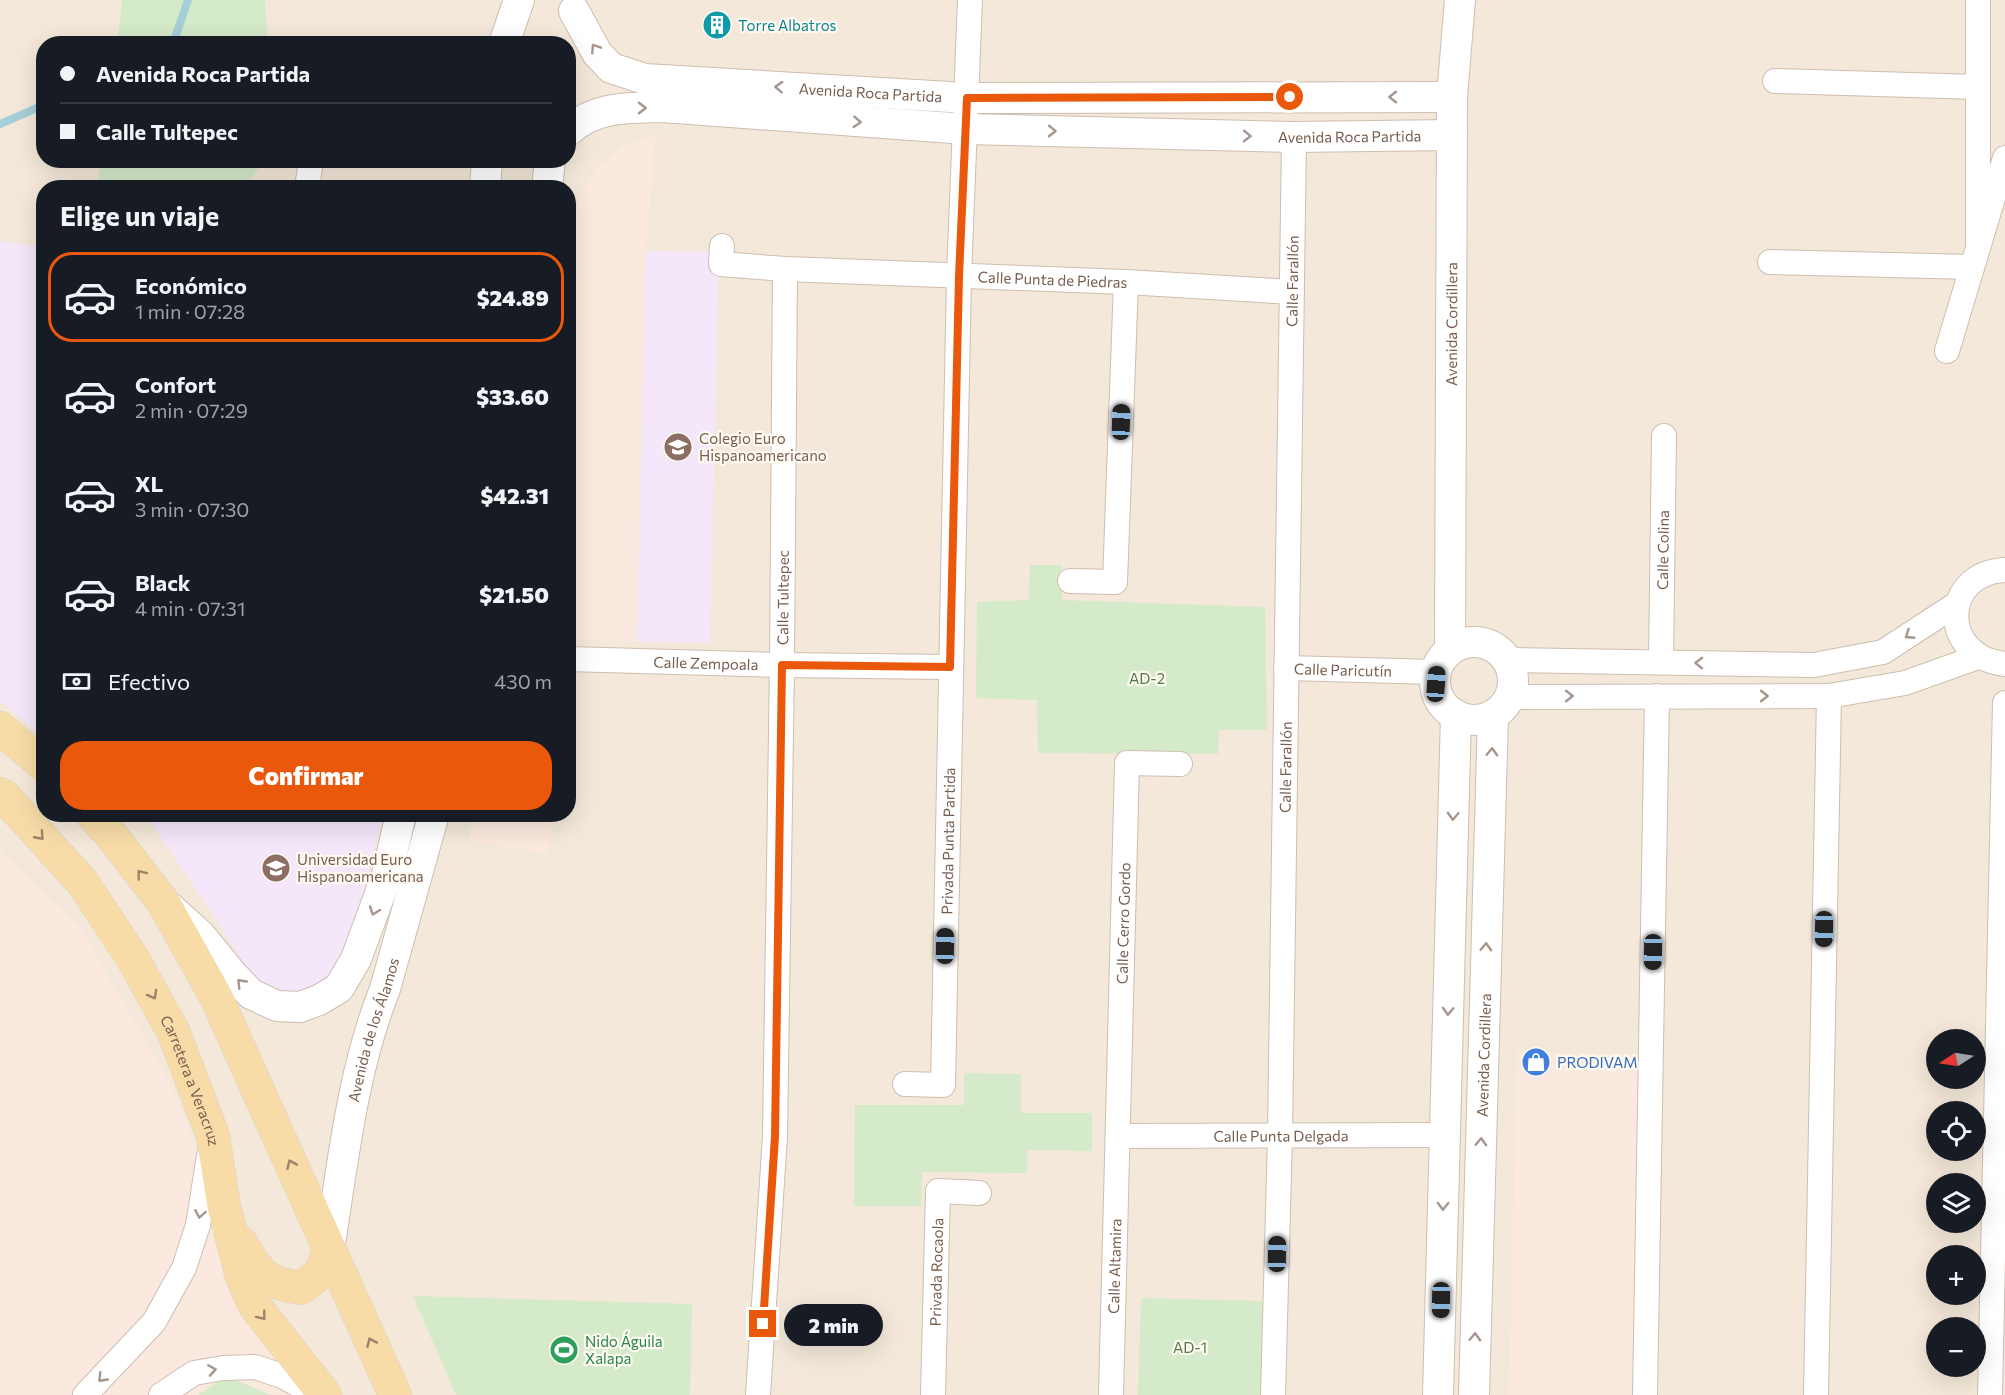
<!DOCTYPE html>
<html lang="es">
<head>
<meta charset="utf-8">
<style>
  :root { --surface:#171b24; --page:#20242c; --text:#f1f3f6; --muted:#9ea1a6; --line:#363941; --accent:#ea580c }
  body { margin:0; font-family:Commissioner,sans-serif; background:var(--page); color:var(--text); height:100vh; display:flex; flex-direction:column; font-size:22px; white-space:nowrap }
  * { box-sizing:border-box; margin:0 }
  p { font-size:20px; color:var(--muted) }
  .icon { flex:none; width:33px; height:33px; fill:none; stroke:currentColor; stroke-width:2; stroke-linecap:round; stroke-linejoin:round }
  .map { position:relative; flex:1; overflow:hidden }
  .panel { position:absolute; left:36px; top:180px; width:540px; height:642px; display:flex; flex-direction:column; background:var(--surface); border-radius:24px; box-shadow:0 6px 24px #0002 }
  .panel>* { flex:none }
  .banner { position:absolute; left:36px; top:36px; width:540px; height:132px; border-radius:24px; box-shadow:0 6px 24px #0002; display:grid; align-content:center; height:132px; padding:0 24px; background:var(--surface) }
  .needle { width:39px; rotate:258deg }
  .fabs { position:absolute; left:1926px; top:1029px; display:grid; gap:12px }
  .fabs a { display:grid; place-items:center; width:60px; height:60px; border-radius:50%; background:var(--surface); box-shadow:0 6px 24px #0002; font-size:30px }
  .end { position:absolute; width:27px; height:27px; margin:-14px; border:8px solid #ea580c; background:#fff; box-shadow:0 0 0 3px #fff }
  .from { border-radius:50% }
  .bubble { position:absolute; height:42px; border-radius:21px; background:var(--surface); box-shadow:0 6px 24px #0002; font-size:20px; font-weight:800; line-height:42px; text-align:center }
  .car { position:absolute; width:18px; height:36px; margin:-18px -9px; border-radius:8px; box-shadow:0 0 4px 2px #0007; background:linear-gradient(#222 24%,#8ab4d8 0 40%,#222 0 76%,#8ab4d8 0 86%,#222 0) }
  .banner b { display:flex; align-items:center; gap:21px; height:57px; font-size:22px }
  .banner b+b { border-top:2px solid var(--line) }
  .banner i { width:15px; height:15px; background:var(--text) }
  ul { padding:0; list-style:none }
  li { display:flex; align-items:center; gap:18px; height:90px; margin:0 12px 9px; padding:0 12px; border:3px solid transparent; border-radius:24px }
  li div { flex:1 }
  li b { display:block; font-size:22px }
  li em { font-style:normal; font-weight:800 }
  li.selected { border-color:var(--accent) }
  li>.icon { width:54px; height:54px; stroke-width:1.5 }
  h2 { padding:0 24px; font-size:27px; line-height:72px }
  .pay { display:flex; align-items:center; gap:15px; height:66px; padding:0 24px; font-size:22px }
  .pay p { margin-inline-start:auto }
  .cta { display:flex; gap:12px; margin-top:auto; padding:12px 24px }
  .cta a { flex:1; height:69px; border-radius:24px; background:var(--accent); color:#fff; font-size:24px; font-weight:800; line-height:69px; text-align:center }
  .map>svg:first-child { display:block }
</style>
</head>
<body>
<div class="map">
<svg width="2005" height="1395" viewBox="0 0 2005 1395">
  <rect width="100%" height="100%" fill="#fcf6eb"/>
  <path fill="#f3e8d9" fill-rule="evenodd" d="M0,0h122l-5,43 -73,1v116l57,1 -4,26 -53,1v626h524v-626l-322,-1 17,-26 305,-1v-116l-300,-1 -3,-43h1740v1395h-2005zM1936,1040h40v38h-40zM1936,1112h40v38h-40zM1936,1184h40v38h-40zM1936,1256h40v38h-40zM1936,1328h40v38h-40z"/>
  <g fill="#fbe9df">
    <polygon points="655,137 646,251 637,642 569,639 568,261 579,197 597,168 625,144"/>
    <polygon points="473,815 554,815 548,854 469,841"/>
    <polygon points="0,850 81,929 173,1088 292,1395 0,1395"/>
    <polygon points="1517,1051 1639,1054 1632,1395 1509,1395"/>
  </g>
  <g fill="#f3e7f9">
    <polygon points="0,241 43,247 43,736 0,701"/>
    <polygon points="646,251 719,252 710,643 637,642"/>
    <polygon points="142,815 383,815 352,937 329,985 306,992 281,995 258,987 214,916 149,820"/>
  </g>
  <g fill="#d5eac9">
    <polygon points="122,0 265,0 268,43 117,43"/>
    <polygon points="101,161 101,160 263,161 246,187 97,187"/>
    <polygon points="1030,565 1061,565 1062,600 1265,607 1267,730 1219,730 1218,754 1038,753 1037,700 976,698 977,602 1029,600"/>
    <polygon points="964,1073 1021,1074 1021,1113 1092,1113 1092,1151 1027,1150 1027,1173 922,1172 921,1206 854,1206 855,1105 964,1105"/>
    <polygon points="413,1296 692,1304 690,1395 456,1395"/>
    <polygon points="1141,1298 1264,1301 1261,1395 1138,1395"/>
    <polygon points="226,1376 271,1395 198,1395"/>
  </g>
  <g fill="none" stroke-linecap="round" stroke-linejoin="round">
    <g stroke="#a6ced7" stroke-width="8">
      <polyline points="173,44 188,0"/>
      <polyline points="0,124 44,105"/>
    </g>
    <g stroke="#cebeb0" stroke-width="26">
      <g id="minor">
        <polyline points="1978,0 1978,246"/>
        <polyline points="1775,81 1978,87"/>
        <polyline points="307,188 311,160"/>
        <path id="s1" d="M722,246l-1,18 64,5 341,13 166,10"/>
        <polyline points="1770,262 1972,267"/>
        <polyline points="1947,351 2005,158"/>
        <path d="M2005,570c-64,3 -66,87 0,94"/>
        <polyline points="1070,581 1115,582 1126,282"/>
        <path id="s2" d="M568,659l214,6 168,2"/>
        <polyline points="1507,660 1814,665 1883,652 1958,603"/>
        <path id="s3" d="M1661,662l3,-226"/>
        <path id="s4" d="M1286,668l150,4"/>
        <polyline points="1510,697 1829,696 1905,683 1978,657"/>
        <path id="s5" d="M905,1084l38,1 16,-809 11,-276"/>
        <path id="s6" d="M1119,1136l326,-1"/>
        <polyline points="85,1395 154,1322 184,1268 198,1225 209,1156"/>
        <polyline points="161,1395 194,1373 223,1368 255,1367 282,1376 317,1395"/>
        <path id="s7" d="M758,1395l17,-259 7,-471 3,-396"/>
        <path id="s8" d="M933,1395l5,-204 41,2"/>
        <path id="s9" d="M1111,1395l16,-632 53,1"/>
        <path id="s10" d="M1273,1395l7,-259 14,-999"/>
        <polyline points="1645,1395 1657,696"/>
        <polyline points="1816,1395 1829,696"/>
        <polyline points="1990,1395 2005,703"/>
      </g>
    </g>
    <g stroke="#cebeb0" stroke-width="32">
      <g id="tertiary">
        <path id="s11" d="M574,11l23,42 14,15 34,11 322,19 485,-1"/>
        <polyline points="504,44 519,0"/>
        <path id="s12" d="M568,131c28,-25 59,-23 94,-24l304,22 328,8 158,-2"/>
        <polyline points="485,188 487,160"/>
        <polyline points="547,188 550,160"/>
        <circle cx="1474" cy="681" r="39"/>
        <path id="s13" d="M1450,650l2,-553 8,-97"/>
        <polyline points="170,908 200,935 232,974 251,994 277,1006 300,1007 319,1000 339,988 356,959 387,875 401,814"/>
        <path id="s14" d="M329,1250c14,-87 23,-179 56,-261l49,-175"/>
        <polyline points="1438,1395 1456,715"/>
        <path id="s15" d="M1474,1395l19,-680"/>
      </g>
    </g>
    <g stroke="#d9d2cd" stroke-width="34">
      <g id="primary">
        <polyline points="0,728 44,765"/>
        <path id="s16" d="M0,794l4,2 79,87 50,76 41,74 39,103 11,70 18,71 13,29 70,89"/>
        <polyline points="92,814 112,836 163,902 216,997 395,1395"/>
        <path d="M241,1243c19,31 21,39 60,45l20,-15 8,-23"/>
      </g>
    </g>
    <use href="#minor" stroke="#fff" stroke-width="24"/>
    <use href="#tertiary" stroke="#fff" stroke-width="30"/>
    <use href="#primary" stroke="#f7dca7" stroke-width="33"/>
  </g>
  <defs><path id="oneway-chevron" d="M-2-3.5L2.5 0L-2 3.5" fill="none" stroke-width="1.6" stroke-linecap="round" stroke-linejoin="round" transform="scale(1.5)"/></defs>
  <g stroke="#a7968c">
    <use href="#oneway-chevron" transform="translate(595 48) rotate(-123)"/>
    <use href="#oneway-chevron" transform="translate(779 87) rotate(-177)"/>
    <use href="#oneway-chevron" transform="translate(1393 97) rotate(180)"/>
    <use href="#oneway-chevron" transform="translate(642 108)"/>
    <use href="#oneway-chevron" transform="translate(857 122) rotate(4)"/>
    <use href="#oneway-chevron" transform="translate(1052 131) rotate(1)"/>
    <use href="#oneway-chevron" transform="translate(1247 136) rotate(1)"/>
    <use href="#oneway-chevron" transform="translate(1909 635) rotate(147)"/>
    <use href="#oneway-chevron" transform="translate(1699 663) rotate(-179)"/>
    <use href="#oneway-chevron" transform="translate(1569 696)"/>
    <use href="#oneway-chevron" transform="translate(1764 696)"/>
    <use href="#oneway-chevron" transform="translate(1492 752) rotate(-88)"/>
    <use href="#oneway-chevron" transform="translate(1453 816) rotate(92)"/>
    <use href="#oneway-chevron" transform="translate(374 911) rotate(110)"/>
    <use href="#oneway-chevron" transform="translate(1486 947) rotate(-88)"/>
    <use href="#oneway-chevron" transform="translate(241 983) rotate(-134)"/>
    <use href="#oneway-chevron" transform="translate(1448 1011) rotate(92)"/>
    <use href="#oneway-chevron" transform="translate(1481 1142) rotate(-88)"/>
    <use href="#oneway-chevron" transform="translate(1443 1206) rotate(91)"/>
    <use href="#oneway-chevron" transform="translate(200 1214) rotate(100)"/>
    <use href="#oneway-chevron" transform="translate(1475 1337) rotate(-88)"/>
    <use href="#oneway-chevron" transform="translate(212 1370) rotate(-9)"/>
    <use href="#oneway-chevron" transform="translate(102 1378) rotate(134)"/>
  </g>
  <g stroke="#9d8469">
    <use href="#oneway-chevron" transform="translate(40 836) rotate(48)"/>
    <use href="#oneway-chevron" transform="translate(141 874) rotate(-128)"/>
    <use href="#oneway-chevron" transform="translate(153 995) rotate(61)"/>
    <use href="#oneway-chevron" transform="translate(291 1164) rotate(-114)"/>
    <use href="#oneway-chevron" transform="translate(262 1316) rotate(52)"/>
    <use href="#oneway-chevron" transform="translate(371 1342) rotate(-114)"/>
  </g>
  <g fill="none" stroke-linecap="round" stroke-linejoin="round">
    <polyline stroke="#ea580c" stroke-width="8" points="763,1324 775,1136 782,665 950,667 959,276 967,98 1290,97"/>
  </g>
  <defs>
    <g id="building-disc" transform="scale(1.5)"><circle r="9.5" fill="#0f9aa8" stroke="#fefaf1"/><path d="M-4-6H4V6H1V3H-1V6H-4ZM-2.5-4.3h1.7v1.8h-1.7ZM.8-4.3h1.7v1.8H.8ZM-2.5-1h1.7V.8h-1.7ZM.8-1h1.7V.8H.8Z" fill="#fff"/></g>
    <g id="school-disc" transform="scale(1.5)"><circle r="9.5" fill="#8d6e63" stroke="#fefaf1"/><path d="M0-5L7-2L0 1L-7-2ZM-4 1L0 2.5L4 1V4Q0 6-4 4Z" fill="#fff"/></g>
    <g id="university-disc" transform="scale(1.5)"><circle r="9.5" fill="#8d6e63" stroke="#fefaf1"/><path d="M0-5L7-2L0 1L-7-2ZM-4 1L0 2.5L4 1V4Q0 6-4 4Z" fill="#fff"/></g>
    <g id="shop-disc" transform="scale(1.5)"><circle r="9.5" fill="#3f7fe0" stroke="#fefaf1"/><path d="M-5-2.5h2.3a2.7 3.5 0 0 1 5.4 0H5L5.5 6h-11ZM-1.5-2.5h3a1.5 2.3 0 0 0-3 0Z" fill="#fff"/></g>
    <g id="stadium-disc" transform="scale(1.5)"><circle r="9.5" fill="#2e9e5b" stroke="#fefaf1"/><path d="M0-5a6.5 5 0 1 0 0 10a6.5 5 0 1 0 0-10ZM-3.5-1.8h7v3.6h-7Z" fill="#fff"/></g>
  </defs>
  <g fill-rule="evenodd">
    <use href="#building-disc" x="717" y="25"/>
    <use href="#school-disc" x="678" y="447"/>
    <use href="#university-disc" x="276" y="868"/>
    <use href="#shop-disc" x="1536" y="1062"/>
    <use href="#stadium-disc" x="564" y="1350"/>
  </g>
  <g text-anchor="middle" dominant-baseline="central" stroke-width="4.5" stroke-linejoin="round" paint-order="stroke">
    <g font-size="15" fill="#0d838f" stroke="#fefaf1" text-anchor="start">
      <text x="738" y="25">Torre Albatros</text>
    </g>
    <g font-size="15" fill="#775e4e" stroke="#fefaf1">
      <text stroke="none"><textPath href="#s11" startOffset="330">Avenida Roca Partida</textPath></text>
      <text stroke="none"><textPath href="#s12" startOffset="788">Avenida Roca Partida</textPath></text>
      <text stroke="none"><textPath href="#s1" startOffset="350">Calle Punta de Piedras</textPath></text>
      <text stroke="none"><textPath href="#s10" startOffset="1114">Calle Farallón</textPath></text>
      <text stroke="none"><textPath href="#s13" startOffset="326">Avenida Cordillera</textPath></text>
      <text stroke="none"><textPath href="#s3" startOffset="112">Calle Colina</textPath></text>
      <text stroke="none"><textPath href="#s7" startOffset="798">Calle Tultepec</textPath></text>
      <text stroke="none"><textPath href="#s2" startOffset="138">Calle Zempoala</textPath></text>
      <text stroke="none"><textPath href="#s4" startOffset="57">Calle Paricutín</textPath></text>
      <text stroke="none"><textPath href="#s10" startOffset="628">Calle Farallón</textPath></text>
      <text stroke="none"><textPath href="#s5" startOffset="282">Privada Punta Partida</textPath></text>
      <text stroke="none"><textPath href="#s9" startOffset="472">Calle Cerro Gordo</textPath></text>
      <text stroke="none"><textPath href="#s14" startOffset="225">Avenida de los Álamos</textPath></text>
      <text stroke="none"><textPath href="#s15" startOffset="340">Avenida Cordillera</textPath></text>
      <text stroke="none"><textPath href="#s16" startOffset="348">Carretera a Veracruz</textPath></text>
      <text stroke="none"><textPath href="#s6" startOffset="162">Calle Punta Delgada</textPath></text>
      <text stroke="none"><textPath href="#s9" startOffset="129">Calle Altamira</textPath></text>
      <text stroke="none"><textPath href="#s8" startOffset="123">Privada Rocaola</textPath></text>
    </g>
    <g font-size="15" fill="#785e54" stroke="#fefaf1" text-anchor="start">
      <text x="699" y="438">Colegio Euro<tspan x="699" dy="17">Hispanoamericano</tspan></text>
      <text x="297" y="859">Universidad Euro<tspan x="297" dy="17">Hispanoamericana</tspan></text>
    </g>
    <g font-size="15" fill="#547b46" stroke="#fefaf1">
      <text x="1147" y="678">AD-2</text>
      <text x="1190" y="1347">AD-1</text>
    </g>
    <g font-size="15" fill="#366cbe" stroke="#fefaf1" text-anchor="start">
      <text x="1557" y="1062">PRODIVAM</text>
    </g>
    <g font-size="15" fill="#27864d" stroke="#fefaf1" text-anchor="start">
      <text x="585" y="1341">Nido Águila<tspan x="585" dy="17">Xalapa</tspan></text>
    </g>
  </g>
</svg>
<div class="fabs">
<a><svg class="needle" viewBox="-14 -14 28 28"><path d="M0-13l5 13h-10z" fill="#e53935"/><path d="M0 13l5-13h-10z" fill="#9ea1a6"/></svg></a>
<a><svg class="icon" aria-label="locate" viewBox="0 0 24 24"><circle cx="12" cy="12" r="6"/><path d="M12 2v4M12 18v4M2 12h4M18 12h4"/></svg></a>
<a><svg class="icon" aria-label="layers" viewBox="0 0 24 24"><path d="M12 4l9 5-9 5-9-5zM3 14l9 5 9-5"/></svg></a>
<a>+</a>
<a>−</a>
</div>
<i class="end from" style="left:1290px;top:97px"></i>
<i class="end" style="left:763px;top:1324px"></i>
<div class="bubble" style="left:784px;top:1304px;width:99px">2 min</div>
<i class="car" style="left:1121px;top:422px;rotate:2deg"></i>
<i class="car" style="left:1436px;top:684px;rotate:4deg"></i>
<i class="car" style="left:1824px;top:929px;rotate:181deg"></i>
<i class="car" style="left:945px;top:946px;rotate:1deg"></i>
<i class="car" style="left:1653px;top:952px;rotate:181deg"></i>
<i class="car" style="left:1277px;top:1254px;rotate:1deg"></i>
<i class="car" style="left:1441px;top:1300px;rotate:181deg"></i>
<div class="banner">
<b><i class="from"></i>Avenida Roca Partida</b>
<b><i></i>Calle Tultepec</b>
</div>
<section class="panel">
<h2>Elige un viaje</h2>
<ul>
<li class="selected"><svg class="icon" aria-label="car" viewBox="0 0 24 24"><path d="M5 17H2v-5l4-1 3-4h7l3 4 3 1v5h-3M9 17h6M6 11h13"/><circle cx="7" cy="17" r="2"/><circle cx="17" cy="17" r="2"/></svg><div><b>Económico</b><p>1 min · 07:28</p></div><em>$24.89</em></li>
<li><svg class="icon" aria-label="car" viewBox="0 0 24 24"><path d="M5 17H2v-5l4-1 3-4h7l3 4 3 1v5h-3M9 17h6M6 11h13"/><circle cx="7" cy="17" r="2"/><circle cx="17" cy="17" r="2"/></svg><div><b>Confort</b><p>2 min · 07:29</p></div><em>$33.60</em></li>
<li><svg class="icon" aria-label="car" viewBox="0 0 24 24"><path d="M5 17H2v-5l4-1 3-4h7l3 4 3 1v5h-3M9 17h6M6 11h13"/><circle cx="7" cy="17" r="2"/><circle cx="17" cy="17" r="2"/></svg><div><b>XL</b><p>3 min · 07:30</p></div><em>$42.31</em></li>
<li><svg class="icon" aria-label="car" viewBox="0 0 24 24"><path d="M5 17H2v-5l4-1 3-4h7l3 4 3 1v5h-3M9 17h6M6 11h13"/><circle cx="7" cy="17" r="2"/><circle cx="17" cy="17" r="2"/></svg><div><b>Black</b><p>4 min · 07:31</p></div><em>$21.50</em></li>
</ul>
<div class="pay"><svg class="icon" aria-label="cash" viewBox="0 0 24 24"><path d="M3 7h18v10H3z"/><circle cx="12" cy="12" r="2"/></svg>Efectivo<p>430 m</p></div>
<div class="cta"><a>Confirmar</a></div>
</section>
</div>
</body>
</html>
